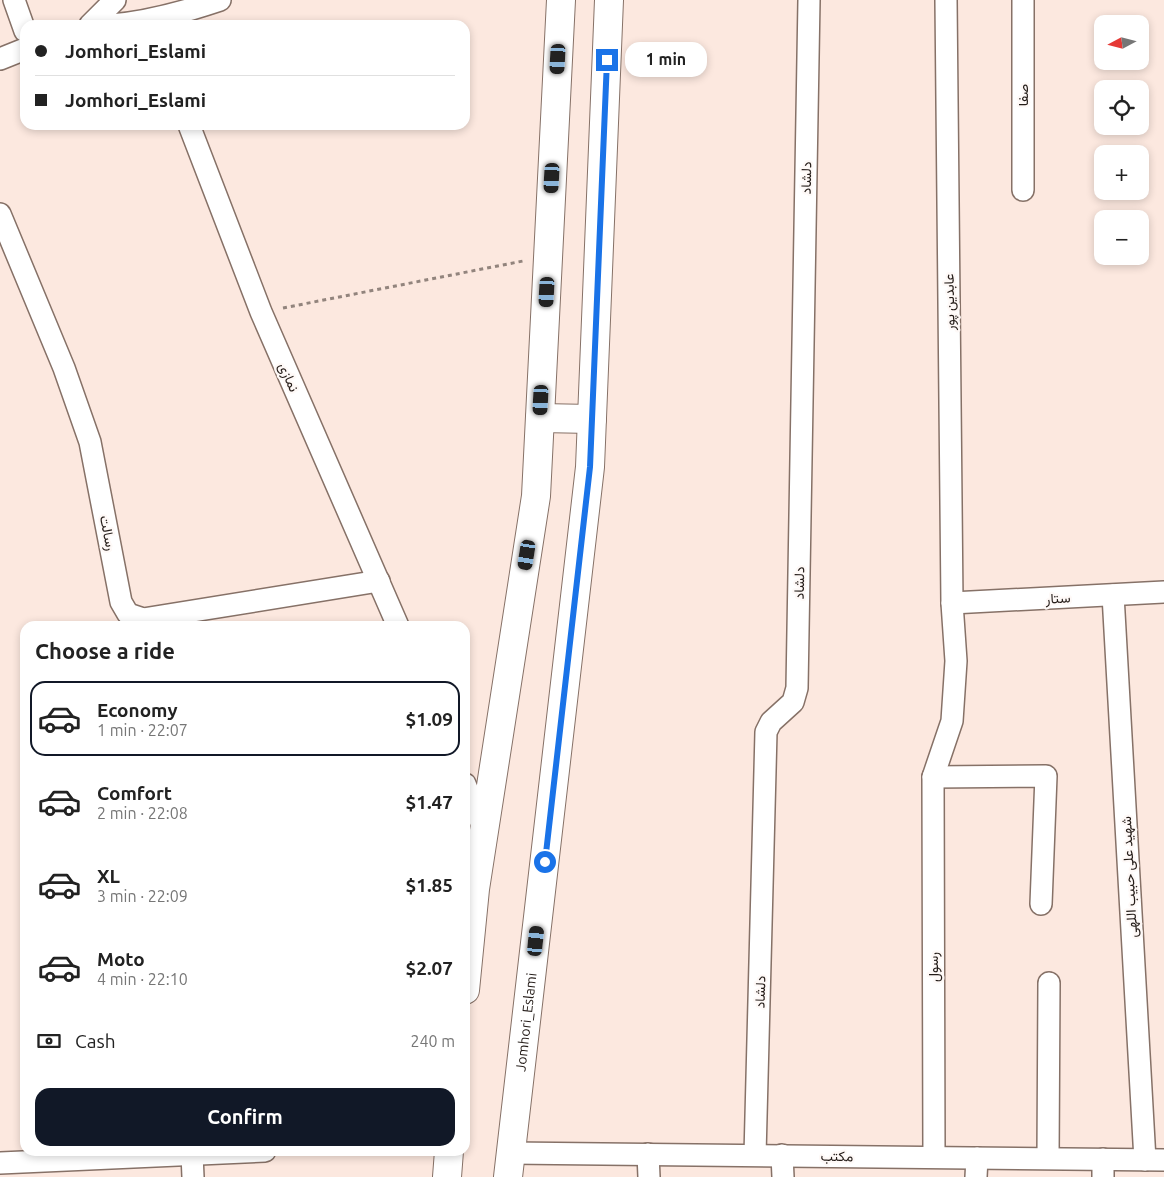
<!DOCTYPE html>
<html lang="en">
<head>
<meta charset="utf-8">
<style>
  :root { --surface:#fff; --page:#f2f2f2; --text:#222; --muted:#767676; --line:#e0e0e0; --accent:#111827 }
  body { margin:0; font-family:Ubuntu,Vazirmatn,sans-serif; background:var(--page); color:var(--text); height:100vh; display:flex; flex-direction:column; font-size:19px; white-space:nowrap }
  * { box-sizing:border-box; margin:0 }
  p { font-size:16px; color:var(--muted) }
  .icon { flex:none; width:28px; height:28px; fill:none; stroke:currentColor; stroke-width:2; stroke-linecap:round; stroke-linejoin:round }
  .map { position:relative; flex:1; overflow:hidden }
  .side { position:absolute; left:20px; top:621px; width:450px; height:535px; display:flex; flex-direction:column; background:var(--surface); border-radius:15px; box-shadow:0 2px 8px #0003 }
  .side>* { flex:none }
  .hud { position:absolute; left:20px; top:20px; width:450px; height:110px; border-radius:15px; box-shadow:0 2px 8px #0003; display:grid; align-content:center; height:110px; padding:0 15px; background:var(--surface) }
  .needle { width:32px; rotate:263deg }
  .tools { position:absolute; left:1094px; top:15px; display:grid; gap:10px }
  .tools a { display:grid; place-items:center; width:55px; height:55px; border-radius:10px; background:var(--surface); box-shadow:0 2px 8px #0003; font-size:25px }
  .end { position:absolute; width:22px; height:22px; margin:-11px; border:6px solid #1a73e8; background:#fff; box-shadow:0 0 0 2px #fff }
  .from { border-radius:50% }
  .bubble { position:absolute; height:35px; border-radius:15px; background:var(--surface); box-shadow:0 2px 8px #0003; font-size:16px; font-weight:700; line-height:35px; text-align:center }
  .car { position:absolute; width:15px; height:30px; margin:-15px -8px; border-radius:6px; box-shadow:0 0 4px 1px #0007; background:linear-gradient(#222 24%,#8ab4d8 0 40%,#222 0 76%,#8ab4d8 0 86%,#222 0) }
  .hud b { display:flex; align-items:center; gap:18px; height:48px; font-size:19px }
  .hud b+b { border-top:1px solid var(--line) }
  .hud i { width:12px; height:12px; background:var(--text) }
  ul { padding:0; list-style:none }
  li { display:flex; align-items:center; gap:15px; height:75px; margin:0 10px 8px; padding:0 5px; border:2px solid transparent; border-radius:15px }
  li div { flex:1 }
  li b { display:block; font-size:19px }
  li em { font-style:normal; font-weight:700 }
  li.active { border-color:var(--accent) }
  li>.icon { width:45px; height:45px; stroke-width:1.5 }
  h2 { padding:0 15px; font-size:22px; line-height:60px }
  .pay { display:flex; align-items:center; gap:12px; height:55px; padding:0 15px; font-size:19px }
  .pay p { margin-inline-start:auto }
  .button { display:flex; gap:10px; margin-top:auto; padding:10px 15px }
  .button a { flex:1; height:58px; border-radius:15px; background:var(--accent); color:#fff; font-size:20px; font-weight:700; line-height:58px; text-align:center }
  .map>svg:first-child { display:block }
</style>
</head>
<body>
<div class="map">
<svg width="1164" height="1177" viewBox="0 0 1164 1177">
  <rect width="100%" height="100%" fill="#fce8df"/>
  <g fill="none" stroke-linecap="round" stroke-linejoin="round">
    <g stroke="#867167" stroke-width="24">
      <g id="minor">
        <polyline points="14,0 25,31"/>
        <polyline points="1023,0 1023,190"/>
        <polyline points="90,25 115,0"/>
        <path d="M111,25c38,-3 73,-13 109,-25"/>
        <polyline points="0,59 25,49"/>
        <polyline points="189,125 261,312 398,626"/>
        <polyline points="0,214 64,368 90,442 121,602 128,614 143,619 379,581"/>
        <polyline points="1113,595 1145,1160"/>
        <polyline points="952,603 1164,592"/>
        <polyline points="933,777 1046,776 1041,904"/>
        <polyline points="465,784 484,830"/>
        <polyline points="510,1153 1164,1160"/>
        <polyline points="192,1154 193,1177"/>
        <polyline points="648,1154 649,1177"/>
        <polyline points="755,1155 766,732 771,722 793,702 797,688 809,0"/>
        <polyline points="782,1155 783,1177"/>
        <polyline points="934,1157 933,777 952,721 956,661 952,603 946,0"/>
        <polyline points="1048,1158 1049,983"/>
        <polyline points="0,1163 265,1151"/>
        <polyline points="976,1177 977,1158"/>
        <polyline points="1103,1177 1103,1159"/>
      </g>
    </g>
    <g stroke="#867167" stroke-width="30">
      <g id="major">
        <polyline points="540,418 592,419"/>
        <polyline points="465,990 475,889 536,496 561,0"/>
        <polyline points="447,1177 449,1151"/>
        <path id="s1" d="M508,1177l82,-710 19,-467"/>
      </g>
    </g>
    <polyline stroke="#92847d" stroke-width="3" stroke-dasharray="4 4" stroke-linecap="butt" points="283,308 523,261"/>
    <use href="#minor" stroke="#fff" stroke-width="21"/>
    <use href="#major" stroke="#fff" stroke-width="28"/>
  </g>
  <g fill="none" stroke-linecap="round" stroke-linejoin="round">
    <polyline stroke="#1a73e8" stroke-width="6" points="545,862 590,467 607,60"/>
  </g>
  <g text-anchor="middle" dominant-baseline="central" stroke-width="4.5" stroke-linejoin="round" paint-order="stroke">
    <g font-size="14" fill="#241c18" stroke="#fef9f7">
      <text transform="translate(1023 95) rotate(-90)">صفا</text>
      <text transform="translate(806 178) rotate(-89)">دلشاد</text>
      <text transform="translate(949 302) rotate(-91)">عابدین پور</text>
      <text transform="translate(289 377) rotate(66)">نمازی</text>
      <text transform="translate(108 533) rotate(79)">رسالت</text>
      <text transform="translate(799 583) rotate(-89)">دلشاد</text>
      <text transform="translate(1058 598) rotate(-3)">ستار</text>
      <text transform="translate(1129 877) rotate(-93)">شهید علی حبیب اللهی</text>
      <text transform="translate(933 967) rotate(-90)">رسول</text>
      <text transform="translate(760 992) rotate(-88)">دلشاد</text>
      <text stroke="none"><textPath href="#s1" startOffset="156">Jomhori_Eslami</textPath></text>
      <text transform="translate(837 1156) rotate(1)">مکتب</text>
    </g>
  </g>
</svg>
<div class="tools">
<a><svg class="needle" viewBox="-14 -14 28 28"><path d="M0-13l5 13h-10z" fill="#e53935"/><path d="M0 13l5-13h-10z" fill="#767676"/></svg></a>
<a><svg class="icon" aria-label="locate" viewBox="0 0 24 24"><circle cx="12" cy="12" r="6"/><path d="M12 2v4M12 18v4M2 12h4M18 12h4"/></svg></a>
<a>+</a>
<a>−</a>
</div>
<i class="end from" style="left:545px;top:862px"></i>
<i class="end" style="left:607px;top:60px"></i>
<div class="bubble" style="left:625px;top:42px;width:82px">1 min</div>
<i class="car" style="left:558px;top:59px;rotate:183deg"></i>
<i class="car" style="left:552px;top:178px;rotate:183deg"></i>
<i class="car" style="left:547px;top:292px;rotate:183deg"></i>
<i class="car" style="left:541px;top:400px;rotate:183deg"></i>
<i class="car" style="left:527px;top:555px;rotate:189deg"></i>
<i class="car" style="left:536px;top:941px;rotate:6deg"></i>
<div class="hud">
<b><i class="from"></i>Jomhori_Eslami</b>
<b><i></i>Jomhori_Eslami</b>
</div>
<section class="side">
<h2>Choose a ride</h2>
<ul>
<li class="active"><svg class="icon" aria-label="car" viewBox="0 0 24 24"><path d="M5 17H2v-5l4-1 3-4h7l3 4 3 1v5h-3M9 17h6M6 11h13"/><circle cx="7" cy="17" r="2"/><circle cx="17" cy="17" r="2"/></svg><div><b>Economy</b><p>1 min · 22:07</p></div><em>$1.09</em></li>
<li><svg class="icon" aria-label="car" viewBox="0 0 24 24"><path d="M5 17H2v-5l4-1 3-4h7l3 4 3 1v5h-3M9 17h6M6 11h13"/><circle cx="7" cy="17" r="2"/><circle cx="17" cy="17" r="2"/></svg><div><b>Comfort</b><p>2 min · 22:08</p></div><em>$1.47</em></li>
<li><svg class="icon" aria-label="car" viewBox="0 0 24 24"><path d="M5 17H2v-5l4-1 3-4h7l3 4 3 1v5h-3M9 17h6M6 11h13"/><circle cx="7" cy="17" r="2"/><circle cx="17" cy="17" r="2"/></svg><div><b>XL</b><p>3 min · 22:09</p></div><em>$1.85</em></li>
<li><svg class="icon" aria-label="car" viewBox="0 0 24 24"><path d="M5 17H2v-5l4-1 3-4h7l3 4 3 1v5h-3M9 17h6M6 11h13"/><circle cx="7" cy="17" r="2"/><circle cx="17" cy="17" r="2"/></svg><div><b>Moto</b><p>4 min · 22:10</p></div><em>$2.07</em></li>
</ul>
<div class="pay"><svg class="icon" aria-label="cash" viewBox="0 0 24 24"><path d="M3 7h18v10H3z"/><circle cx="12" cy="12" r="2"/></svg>Cash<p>240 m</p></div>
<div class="button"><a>Confirm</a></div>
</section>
</div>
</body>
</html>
